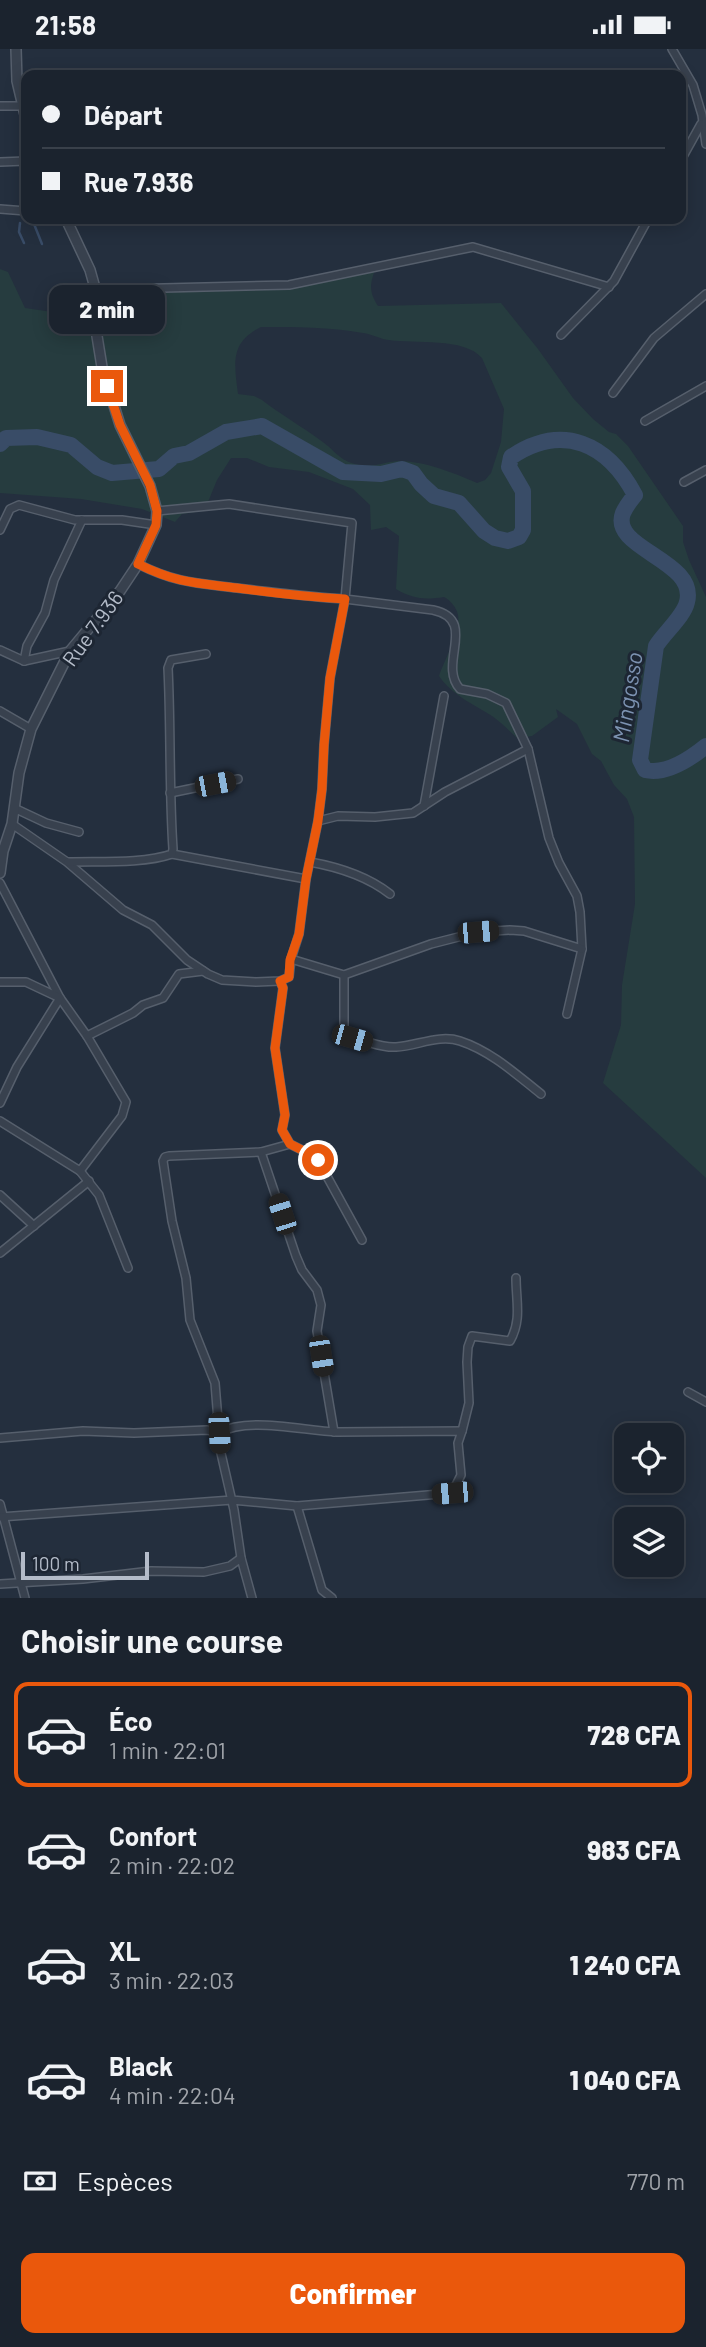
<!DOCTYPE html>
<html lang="fr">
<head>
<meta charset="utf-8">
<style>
  :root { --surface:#1b232e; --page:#282f3a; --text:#f1f3f6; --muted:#a0a4aa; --line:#39404a; --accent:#ea580c }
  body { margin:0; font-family:Barlow,sans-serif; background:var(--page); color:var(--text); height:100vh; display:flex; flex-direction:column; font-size:26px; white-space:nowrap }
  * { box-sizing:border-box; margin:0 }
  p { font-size:23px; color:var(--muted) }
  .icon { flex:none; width:38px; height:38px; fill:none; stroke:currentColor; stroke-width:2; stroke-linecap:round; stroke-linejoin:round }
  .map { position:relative; height:1549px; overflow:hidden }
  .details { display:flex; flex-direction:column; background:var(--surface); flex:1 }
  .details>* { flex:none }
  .top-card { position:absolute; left:21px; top:21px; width:665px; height:154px; border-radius:14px; box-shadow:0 4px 18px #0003,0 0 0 2px var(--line); display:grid; align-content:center; height:154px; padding:0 21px; background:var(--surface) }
  .tools { position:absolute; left:614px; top:1374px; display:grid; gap:14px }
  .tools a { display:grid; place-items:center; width:70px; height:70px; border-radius:14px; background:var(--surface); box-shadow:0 4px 18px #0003,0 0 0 2px var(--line); font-size:35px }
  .scale { position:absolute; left:21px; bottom:18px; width:128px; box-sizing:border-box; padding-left:7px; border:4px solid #b4bcc9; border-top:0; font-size:19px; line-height:24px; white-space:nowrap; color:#b4bcc9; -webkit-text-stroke:5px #1d2633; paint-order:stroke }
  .end { position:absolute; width:32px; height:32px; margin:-16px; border:9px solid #ea580c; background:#fff; box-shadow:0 0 0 4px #fff }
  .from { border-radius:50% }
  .bubble { position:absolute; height:49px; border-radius:14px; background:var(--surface); box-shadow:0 4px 18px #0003,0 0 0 2px var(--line); font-size:23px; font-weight:800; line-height:49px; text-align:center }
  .car { position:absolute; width:21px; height:42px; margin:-21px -10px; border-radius:9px; box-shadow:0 0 5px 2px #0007; background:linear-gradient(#222 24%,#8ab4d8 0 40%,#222 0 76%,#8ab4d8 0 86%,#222 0) }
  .top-card b { display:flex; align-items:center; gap:24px; height:66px; font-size:26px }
  .top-card b+b { border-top:2px solid var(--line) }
  .top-card i { width:18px; height:18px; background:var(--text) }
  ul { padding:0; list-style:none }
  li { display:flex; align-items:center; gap:21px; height:105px; margin:0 14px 10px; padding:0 7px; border:4px solid transparent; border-radius:14px }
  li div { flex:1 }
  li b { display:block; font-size:26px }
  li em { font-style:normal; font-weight:800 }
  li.on { border-color:var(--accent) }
  li>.icon { width:63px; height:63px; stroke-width:1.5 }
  h2 { padding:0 21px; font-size:32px; line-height:84px }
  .pay { display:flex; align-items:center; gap:18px; height:77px; padding:0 21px; font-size:26px }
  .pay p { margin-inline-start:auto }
  .action { display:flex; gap:14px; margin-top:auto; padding:14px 21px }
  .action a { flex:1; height:80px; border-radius:14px; background:var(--accent); color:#fff; font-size:28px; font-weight:800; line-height:80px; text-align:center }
  .status { display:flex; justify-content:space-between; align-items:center; height:49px; padding:0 35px; background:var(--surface); direction:ltr }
  .status svg { height:19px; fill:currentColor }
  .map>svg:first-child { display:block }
</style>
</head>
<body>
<div class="status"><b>21:58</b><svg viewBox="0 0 49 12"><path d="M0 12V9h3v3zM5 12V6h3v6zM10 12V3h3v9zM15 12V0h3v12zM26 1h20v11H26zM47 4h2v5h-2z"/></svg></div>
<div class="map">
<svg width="706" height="1549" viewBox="0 0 706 1549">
  <rect width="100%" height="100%" fill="#242f3e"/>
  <path fill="#263c3f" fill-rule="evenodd" d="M377,215c-6,18 -10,25 1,42l123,-3 37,46 35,49 20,21 16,13 7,2 12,12 55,80v16l6,18 17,37v581l-103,-95 18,-58 1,-40 13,-81 -1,-87 -7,-18 -13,-14 -13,-24 -9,-7 -15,-30 -21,-15 2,8 -26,19 -15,2c-8,-7 -16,-16 -25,-22 -19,-12 -40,-21 -53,-40 5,-15 22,-46 19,-61 -1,-7 -8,-15 -14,-18 -19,3 -31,2 -48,-8l3,-53 -13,-9 -15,3 -1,-25 -17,-16 -44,-17 -40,-5 -22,-9h-16l-14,22 -9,22 -12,10 -14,2 -7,8 -33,-13 -61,-10 -81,-6v-224l8,3 17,36 55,8 37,-32 163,-1zM261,278c35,0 68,0 102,6 9,1 17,6 26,7 26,4 75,-3 93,18l22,51 -3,33 -10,31 -6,7 -8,3c-23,-10 -52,-22 -79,-22 -15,1 -27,8 -43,3 -18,-5 -21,-15 -35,-24 -19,-14 -40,-26 -58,-40l-8,-4 -16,-2c-4,-31 -8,-52 23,-67z"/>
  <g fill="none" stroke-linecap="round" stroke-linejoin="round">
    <g stroke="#394c67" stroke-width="2.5">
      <polyline points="32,170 42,195"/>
      <polyline points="20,174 19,183 24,194"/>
    </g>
    <path stroke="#394c67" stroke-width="16" d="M0,395l6,-6 31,-1 34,8 26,22 15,6 47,-4 15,-13 15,-3 37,-21 36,-6 81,46 38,2 21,-5 11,4 8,11 13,12 25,7 25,28 11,7 13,3 11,-4 4,-7v-39l-14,-24 2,-10c52,-35 97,-13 124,38 -4,5 -9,11 -12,18 -14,36 75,47 64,89 -3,14 -22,30 -31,44l-16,114 5,10c21,5 45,-11 61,-24"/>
    <g stroke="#565f6c" stroke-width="10">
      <g id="minor">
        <polyline points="672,0 693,36 702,66 706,95"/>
        <polyline points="0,57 21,57"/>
        <polyline points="681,111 701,75"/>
        <polyline points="0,113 26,112"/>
        <polyline points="0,160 26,162"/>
        <polyline points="97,246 123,240 289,236 473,198 609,238"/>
        <polyline points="561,286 614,232 648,170"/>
        <polyline points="613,344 654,289 706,245"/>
        <polyline points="645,372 706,337"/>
        <polyline points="684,433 706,421"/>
        <path d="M157,462l72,-7 123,19 -7,76 88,11c46,10 4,54 27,79l27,5 19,9 22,46 21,89 10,25 18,33 3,16 2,37 -15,65"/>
        <polyline points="0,481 10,460 19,456 75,471 122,471 156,476"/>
        <polyline points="0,601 24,612 70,602"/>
        <polyline points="24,612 27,597 45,564 54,531 82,471"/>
        <polyline points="0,662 31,680"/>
        <polyline points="170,744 238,730"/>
        <polyline points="424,757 444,647"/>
        <polyline points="14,759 46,774 79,783"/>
        <polyline points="318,772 338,767 375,768 413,764 445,743 528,700"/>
        <path d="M12,775l55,38 56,48 29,15 35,35 21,14 14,6 34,2 24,-1 9,-4 2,-18 8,-25 7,-55 12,-58 4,-32 2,-44 6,-67 15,-79c-37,-2 -72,-7 -108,-11 -41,-5 -61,-5 -99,-24"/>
        <polyline points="172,805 306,830"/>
        <path d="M68,813c31,-1 75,2 104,-8l1,-5c-4,-60 -2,-120 -5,-181l3,-8 35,-6"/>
        <path d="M310,813c28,5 57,14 80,32"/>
        <polyline points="0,834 60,949 87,987 126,1053 122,1067 80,1122"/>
        <polyline points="291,910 344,926 431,895 478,883 510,881 524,882 582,900"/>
        <path d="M344,926v52c4,10 10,12 20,14 11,3 21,7 32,6 21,-1 43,-13 64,-6 31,10 57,34 81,53"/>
        <polyline points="0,933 26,933 60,949 17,1018 0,1054"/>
        <polyline points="87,987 133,964 143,956 163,949 179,925 203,922"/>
        <polyline points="0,1072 80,1122 99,1146 128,1219"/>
        <polyline points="290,1095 314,1107 318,1111 362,1191"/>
        <polyline points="261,1103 296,1207 302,1221 317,1241 321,1256 317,1282 334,1383"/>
        <polyline points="0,1146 34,1177"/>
        <polyline points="0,1204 89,1132"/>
        <polyline points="688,1343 706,1353"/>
        <path d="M462,1382l7,-28 -2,-41 1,-15 4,-11 38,5c12,-21 6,-40 6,-63"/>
        <polyline points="0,1389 83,1382 134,1384 207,1381 219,1384 215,1334 190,1271 186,1229 172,1172 163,1112 165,1108 169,1107 261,1103 290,1095 282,1081 285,1066 275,999 283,939 280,932"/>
        <polyline points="0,1455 25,1549"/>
        <polyline points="297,1457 322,1541 332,1549"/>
        <path d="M0,1468l232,-17 65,6 155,-13 9,-18 -3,-32 4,-12c-41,0 -83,1 -125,1 -33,-1 -90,-16 -118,1l1,16 14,61 7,48 11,40"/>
        <polyline points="0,1535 83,1530 151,1522 204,1523 230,1517 241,1509"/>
      </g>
    </g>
    <g stroke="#565f6c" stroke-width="12">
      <g id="tertiary">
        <polyline points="16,0 17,32 26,70"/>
        <polyline points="0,824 3,802 12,775 19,724 31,680 70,602 120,542 138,515 156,476 157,462 150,437 120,376 102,318 96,281 97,246 90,221 66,170"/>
      </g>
    </g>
    <use href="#minor" stroke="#38414e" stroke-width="7"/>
    <use href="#tertiary" stroke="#38414e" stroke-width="9"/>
  </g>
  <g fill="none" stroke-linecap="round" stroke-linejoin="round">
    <path stroke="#ea580c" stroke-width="9" d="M107,337l13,39 30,60 7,26 -1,14 -18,39c38,19 58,19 99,24 36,5 71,9 108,11l-15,79 -6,67 -2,44 -4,32 -12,58 -7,55 -9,26 -1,17 -9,4 3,7 -8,60 10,67 -3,15 8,14 24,12 4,4"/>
  </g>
  <g text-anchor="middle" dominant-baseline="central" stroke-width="6" stroke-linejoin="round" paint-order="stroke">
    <g font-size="21" fill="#b4bcc9" stroke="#1d2633">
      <text transform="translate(92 579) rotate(-54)">Rue 7.936</text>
    </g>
    <g font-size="23" font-style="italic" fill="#7c92b1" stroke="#1d2633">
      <text transform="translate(627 648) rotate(-81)">Mingosso</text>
    </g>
  </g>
</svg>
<div class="tools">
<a><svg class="icon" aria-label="locate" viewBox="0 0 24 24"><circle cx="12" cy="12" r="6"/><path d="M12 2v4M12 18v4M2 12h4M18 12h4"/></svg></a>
<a><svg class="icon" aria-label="layers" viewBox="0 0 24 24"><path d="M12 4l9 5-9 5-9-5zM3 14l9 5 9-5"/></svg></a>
</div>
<div class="scale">100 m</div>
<i class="end from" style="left:318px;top:1111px"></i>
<i class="end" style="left:107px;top:337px"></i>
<div class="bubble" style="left:49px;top:236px;width:116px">2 min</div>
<i class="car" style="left:215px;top:735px;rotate:79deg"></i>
<i class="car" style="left:478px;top:883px;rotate:85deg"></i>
<i class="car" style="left:352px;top:989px;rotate:106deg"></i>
<i class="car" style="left:282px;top:1165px;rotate:342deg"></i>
<i class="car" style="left:321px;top:1307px;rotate:171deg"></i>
<i class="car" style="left:219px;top:1384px;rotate:177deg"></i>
<i class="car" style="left:452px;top:1444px;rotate:265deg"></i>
<div class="top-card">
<b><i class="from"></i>Départ</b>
<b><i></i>Rue 7.936</b>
</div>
</div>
<section class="details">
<h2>Choisir une course</h2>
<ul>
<li class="on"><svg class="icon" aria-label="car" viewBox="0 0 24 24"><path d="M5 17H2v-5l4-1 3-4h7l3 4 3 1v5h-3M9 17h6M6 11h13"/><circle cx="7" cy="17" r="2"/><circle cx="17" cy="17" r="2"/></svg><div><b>Éco</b><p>1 min · 22:01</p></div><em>728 CFA</em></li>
<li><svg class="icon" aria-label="car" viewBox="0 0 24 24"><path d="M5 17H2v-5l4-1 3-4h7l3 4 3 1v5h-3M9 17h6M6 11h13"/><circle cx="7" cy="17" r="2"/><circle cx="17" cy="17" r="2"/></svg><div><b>Confort</b><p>2 min · 22:02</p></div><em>983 CFA</em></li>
<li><svg class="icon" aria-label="car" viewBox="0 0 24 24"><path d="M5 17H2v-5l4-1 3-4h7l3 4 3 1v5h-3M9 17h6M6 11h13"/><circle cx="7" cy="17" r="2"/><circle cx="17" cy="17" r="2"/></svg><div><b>XL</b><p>3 min · 22:03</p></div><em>1 240 CFA</em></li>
<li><svg class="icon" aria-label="car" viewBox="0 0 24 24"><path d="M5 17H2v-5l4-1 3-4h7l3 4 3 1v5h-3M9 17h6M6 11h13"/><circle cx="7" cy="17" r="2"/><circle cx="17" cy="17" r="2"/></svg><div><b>Black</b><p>4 min · 22:04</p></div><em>1 040 CFA</em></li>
</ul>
<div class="pay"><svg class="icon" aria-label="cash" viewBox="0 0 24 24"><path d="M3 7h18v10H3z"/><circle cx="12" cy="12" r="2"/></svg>Espèces<p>770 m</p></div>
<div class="action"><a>Confirmer</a></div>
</section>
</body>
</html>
